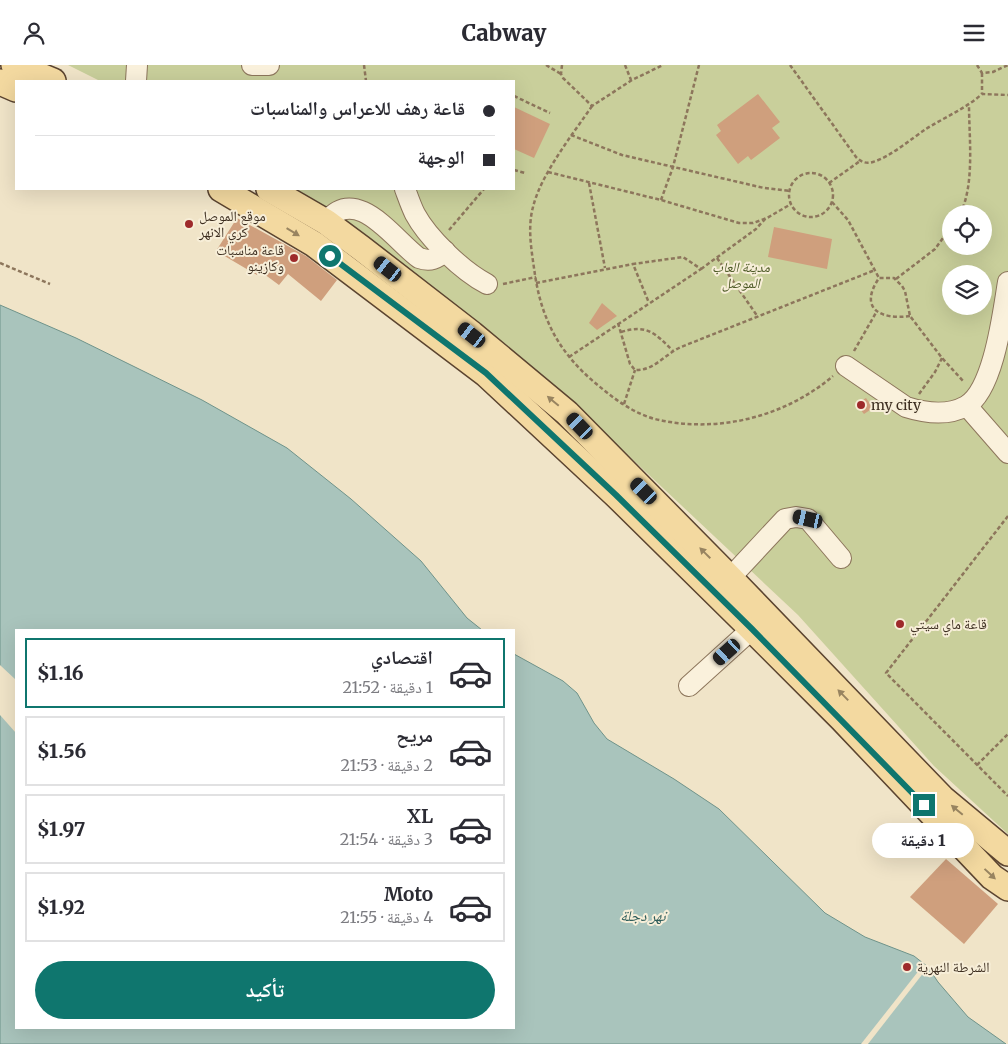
<!DOCTYPE html>
<html lang="ar">
<head>
<meta charset="utf-8">
<style>
  :root { --surface:#fff; --page:#f2f2f3; --text:#2b2b33; --muted:#7c7c81; --line:#e1e1e2; --accent:#0f766e }
  body { margin:0; font-family:Merriweather,"Noto Naskh Arabic",serif; background:var(--page); color:var(--text); direction:rtl; height:100vh; display:flex; flex-direction:column; font-size:19px; white-space:nowrap }
  * { box-sizing:border-box; margin:0 }
  p { font-size:16px; color:var(--muted) }
  .icon { flex:none; width:28px; height:28px; fill:none; stroke:currentColor; stroke-width:2; stroke-linecap:round; stroke-linejoin:round }
  .map { position:relative; flex:1; overflow:hidden; direction:ltr }
  .sheet { position:absolute; left:15px; top:564px; width:500px; height:400px; display:flex; flex-direction:column; background:var(--surface); border-radius:0px; box-shadow:0 5px 20px #0002; direction:rtl }
  .sheet>* { flex:none }
  .banner { position:absolute; left:15px; top:15px; width:500px; height:110px; border-radius:0px; box-shadow:0 5px 20px #0002; direction:rtl; display:grid; align-content:center; height:110px; padding:0 20px; background:var(--surface) }
  .fabs { position:absolute; left:942px; top:140px; display:grid; gap:10px }
  .fabs a { display:grid; place-items:center; width:50px; height:50px; border-radius:50%; background:var(--surface); box-shadow:0 5px 20px #0002; font-size:25px }
  .end { position:absolute; width:22px; height:22px; margin:-11px; border:6px solid #0f766e; background:#fff; box-shadow:0 0 0 2px #fff }
  .from { border-radius:50% }
  .bubble { position:absolute; height:35px; border-radius:18px; background:var(--surface); box-shadow:0 5px 20px #0002; font-size:16px; font-weight:800; line-height:35px; text-align:center; direction:rtl }
  .car { position:absolute; width:15px; height:30px; margin:-15px -8px; border-radius:6px; box-shadow:0 0 4px 1px #0007; background:linear-gradient(#222 24%,#8ab4d8 0 40%,#222 0 76%,#8ab4d8 0 86%,#222 0) }
  .banner b { display:flex; align-items:center; gap:18px; height:48px; font-size:19px }
  .banner b+b { border-top:1px solid var(--line) }
  .banner i { width:12px; height:12px; background:var(--text) }
  ul { padding:9px 0 0; list-style:none }
  li { display:flex; align-items:center; gap:15px; height:70px; margin:0 10px 8px; padding:0 10px; border:2px solid var(--line); border-radius:0px }
  li div { flex:1 }
  li b { display:block; font-size:19px }
  li em { font-style:normal; font-weight:800 }
  li.current { border-color:var(--accent) }
  li>.icon { width:45px; height:45px; stroke-width:1.5 }
  .cta { display:flex; gap:10px; margin-top:auto; padding:10px 20px }
  .cta a { flex:1; height:58px; border-radius:30px; background:var(--accent); color:#fff; font-size:20px; font-weight:800; line-height:58px; text-align:center }
  header { display:flex; justify-content:space-between; align-items:center; height:65px; padding:0 20px; background:var(--surface); font-size:22px; font-weight:800 }
  .map>svg:first-child { display:block }
</style>
</head>
<body>
<header><svg class="icon" aria-label="menu" viewBox="0 0 24 24"><path d="M4 6h16M4 12h16M4 18h16"/></svg>Cabway<svg class="icon" aria-label="person" viewBox="0 0 24 24"><circle cx="12" cy="8" r="4"/><path d="M4 21q1-7 8-7t8 7"/></svg></header>
<div class="map">
<svg width="1008" height="979" viewBox="0 0 1008 979">
  <rect width="100%" height="100%" fill="#f0e4c8"/>
  <path fill="#c9cf9b" fill-rule="evenodd" d="M68,0h940v769l-74,-68 -136,-151 -251,-236 -120,-97 -131,-93h218v-108h-414zM951,149h33v32h-33zM951,209h33v32h-33z"/>
  <polygon fill="#a9c4bc" stroke="#6f938a" points="0,240 76,273 202,335 287,383 351,434 421,496 467,553 482,565 16,565 16,962 514,962 514,589 563,616 577,628 594,658 607,674 674,714 719,744 825,848 865,872 914,891 928,902 938,917 968,952 1006,979 0,979"/>
  <g fill="#f0e4c8">
    <polygon points="0,600 16,615 16,668 0,650"/>
    <polygon points="924,899 928,902 868,979 861,979"/>
  </g>
  <g fill="#cf9f7d">
    <polygon points="758,29 780,57 772,63 780,73 751,95 748,91 738,99 716,70 721,66 717,60"/>
    <polygon points="514,42 550,59 534,93 514,84"/>
    <polygon points="237,153 306,191 337,215 321,236 288,209 279,220 260,206 257,210 216,186"/>
    <polygon points="774,162 832,174 827,204 768,192"/>
    <polygon points="602,238 617,251 597,265 589,258"/>
    <polygon points="866,333 873,343 864,349 856,339"/>
    <polygon points="946,794 998,839 964,879 910,832"/>
  </g>
  <g fill="none" stroke-linecap="round" stroke-linejoin="round">
    <g stroke="#8d765c" stroke-width="22">
      <g id="minor">
        <polyline points="252,0 269,0"/>
        <polyline points="136,16 137,0"/>
        <path d="M405,124c3,8 6,17 10,25 13,24 47,57 72,70"/>
        <path d="M326,157c31,-39 68,18 93,36 11,4 18,1 26,-7"/>
        <path d="M846,301l60,41c19,6 42,9 60,-1 28,-16 37,-94 42,-124"/>
        <polyline points="967,341 1008,388"/>
        <polyline points="730,513 785,454 796,452 808,454 841,493"/>
        <polyline points="689,621 752,564"/>
      </g>
    </g>
    <g stroke="#5b4430" stroke-width="28">
      <g id="major">
        <polyline points="14,0 53,16"/>
        <polyline points="0,17 16,24"/>
        <polyline points="221,124 314,179 486,309 616,430 752,564 842,654 992,812 1008,823"/>
        <polyline points="269,124 326,157 361,183 472,269 567,348 730,513 942,733 1008,788"/>
      </g>
    </g>
    <g stroke="#8d765c" stroke-width="2.5" stroke-dasharray="4 2.5" stroke-linecap="butt">
      <polyline points="364,0 366,16"/>
      <polyline points="546,0 561,9"/>
      <polyline points="562,0 561,9 563,13 592,41 632,15 663,0"/>
      <polyline points="625,0 631,15"/>
      <path d="M790,0l66,92c5,5 10,7 17,5 17,-5 38,-23 53,-33 19,-12 39,-20 56,-35l26,1"/>
      <polyline points="977,0 982,8 993,7 1008,0"/>
      <polyline points="982,8 982,29"/>
      <polyline points="514,31 550,48"/>
      <path d="M592,41c-19,28 -51,68 -59,101 -6,22 -1,46 2,68 7,45 24,77 59,107 18,15 38,31 61,37 62,15 130,-2 178,-43"/>
      <polyline points="571,70 622,90 764,123 790,126"/>
      <polyline points="514,105 525,108"/>
      <polyline points="548,107 661,135 739,158 753,158 767,153 791,139"/>
      <circle cx="811" cy="130" r="22"/>
      <polyline points="589,118 605,203"/>
      <polyline points="829,118 860,96"/>
      <polyline points="661,135 673,102 699,0"/>
      <polyline points="832,137 848,155 879,213"/>
      <path d="M960,149c15,-29 9,-77 9,-109"/>
      <polyline points="449,165 484,124"/>
      <polyline points="717,193 758,252"/>
      <polyline points="0,198 50,219"/>
      <polyline points="701,204 756,164 766,153"/>
      <polyline points="896,214 935,184 951,162"/>
      <polyline points="536,218 633,199"/>
      <polyline points="503,219 536,212"/>
      <path d="M910,251c-29,4 -52,-7 -31,-38h15l8,8 3,5 5,25 32,42 22,24"/>
      <path d="M618,258l12,41 5,6c19,1 30,-16 46,-23l194,-77"/>
      <path d="M621,267c26,-8 34,1 52,19"/>
      <polyline points="854,286 877,246"/>
      <polyline points="569,292 701,204 683,192 633,199 649,238"/>
      <polyline points="919,329 935,307 942,293"/>
      <polyline points="624,339 635,305"/>
      <polyline points="1008,451 886,608 1008,731"/>
      <polyline points="977,700 1008,669"/>
    </g>
    <use href="#minor" stroke="#faf1dc" stroke-width="20"/>
    <use href="#major" stroke="#f3d9a0" stroke-width="25"/>
  </g>
  <defs><path id="oneway-solid" d="M-6-.8H1V-3.2L6.5 0L1 3.2V.8H-6Z" transform="scale(1.25)"/></defs>
  <g fill="#988460">
    <use href="#oneway-solid" transform="translate(293 167) rotate(31)"/>
    <use href="#oneway-solid" transform="translate(553 336) rotate(-140)"/>
    <use href="#oneway-solid" transform="translate(705 488) rotate(-135)"/>
    <use href="#oneway-solid" transform="translate(843 630) rotate(-134)"/>
    <use href="#oneway-solid" transform="translate(957 745) rotate(-140)"/>
    <use href="#oneway-solid" transform="translate(990 809) rotate(43)"/>
  </g>
  <g fill="none" stroke-linecap="round" stroke-linejoin="round">
    <polyline stroke="#0f766e" stroke-width="6" points="330,191 486,308 616,430 752,564 924,740"/>
  </g>
  <g fill="#9e2a2b" stroke="#f7eed8" stroke-width="2">
    <circle cx="189" cy="159" r="5"/>
    <circle cx="294" cy="193" r="5"/>
    <circle cx="861" cy="340" r="5"/>
    <circle cx="900" cy="559" r="5"/>
    <circle cx="907" cy="902" r="5"/>
  </g>
  <g text-anchor="middle" dominant-baseline="central" stroke-width="4" stroke-linejoin="round" paint-order="stroke">
    <g font-size="14" fill="#3d2e20" stroke="#f7eed8" text-anchor="start">
      <text x="199" y="151">موقع الموصل<tspan x="199" dy="16">كري الانهر</tspan></text>
      <text x="284" y="185" text-anchor="end">قاعة مناسبات<tspan x="284" dy="16">وكازينو</tspan></text>
      <text x="871" y="340">my city</text>
      <text x="910" y="559">قاعة ماي سيتي</text>
      <text x="917" y="902">الشرطة النهرية</text>
    </g>
    <g font-size="14" font-style="italic" fill="#4d5a26" stroke="#f7eed8">
      <text x="741" y="202">مدينة العاب<tspan x="741" dy="16">الموصل</tspan></text>
    </g>
    <g font-size="15" font-style="italic" fill="#2f5d5a" stroke="#f7eed8">
      <text x="643" y="850">نهر دجلة</text>
    </g>
  </g>
</svg>
<div class="fabs">
<a><svg class="icon" aria-label="locate" viewBox="0 0 24 24"><circle cx="12" cy="12" r="6"/><path d="M12 2v4M12 18v4M2 12h4M18 12h4"/></svg></a>
<a><svg class="icon" aria-label="layers" viewBox="0 0 24 24"><path d="M12 4l9 5-9 5-9-5zM3 14l9 5 9-5"/></svg></a>
</div>
<i class="end from" style="left:330px;top:191px"></i>
<i class="end" style="left:924px;top:740px"></i>
<div class="bubble" style="left:872px;top:758px;width:102px">1 دقيقة</div>
<i class="car" style="left:388px;top:204px;rotate:308deg"></i>
<i class="car" style="left:472px;top:270px;rotate:308deg"></i>
<i class="car" style="left:580px;top:361px;rotate:316deg"></i>
<i class="car" style="left:644px;top:426px;rotate:315deg"></i>
<i class="car" style="left:808px;top:454px;rotate:283deg"></i>
<i class="car" style="left:727px;top:587px;rotate:228deg"></i>
<div class="banner">
<b><i class="from"></i>قاعة رهف للاعراس والمناسبات</b>
<b><i></i>الوجهة</b>
</div>
<section class="sheet">
<ul>
<li class="current"><svg class="icon" aria-label="car" viewBox="0 0 24 24"><path d="M5 17H2v-5l4-1 3-4h7l3 4 3 1v5h-3M9 17h6M6 11h13"/><circle cx="7" cy="17" r="2"/><circle cx="17" cy="17" r="2"/></svg><div><b>اقتصادي</b><p>1 دقيقة · 21:52</p></div><em>$1.16</em></li>
<li><svg class="icon" aria-label="car" viewBox="0 0 24 24"><path d="M5 17H2v-5l4-1 3-4h7l3 4 3 1v5h-3M9 17h6M6 11h13"/><circle cx="7" cy="17" r="2"/><circle cx="17" cy="17" r="2"/></svg><div><b>مريح</b><p>2 دقيقة · 21:53</p></div><em>$1.56</em></li>
<li><svg class="icon" aria-label="car" viewBox="0 0 24 24"><path d="M5 17H2v-5l4-1 3-4h7l3 4 3 1v5h-3M9 17h6M6 11h13"/><circle cx="7" cy="17" r="2"/><circle cx="17" cy="17" r="2"/></svg><div><b>XL</b><p>3 دقيقة · 21:54</p></div><em>$1.97</em></li>
<li><svg class="icon" aria-label="car" viewBox="0 0 24 24"><path d="M5 17H2v-5l4-1 3-4h7l3 4 3 1v5h-3M9 17h6M6 11h13"/><circle cx="7" cy="17" r="2"/><circle cx="17" cy="17" r="2"/></svg><div><b>Moto</b><p>4 دقيقة · 21:55</p></div><em>$1.92</em></li>
</ul>
<div class="cta"><a>تأكيد</a></div>
</section>
</div>
</body>
</html>
